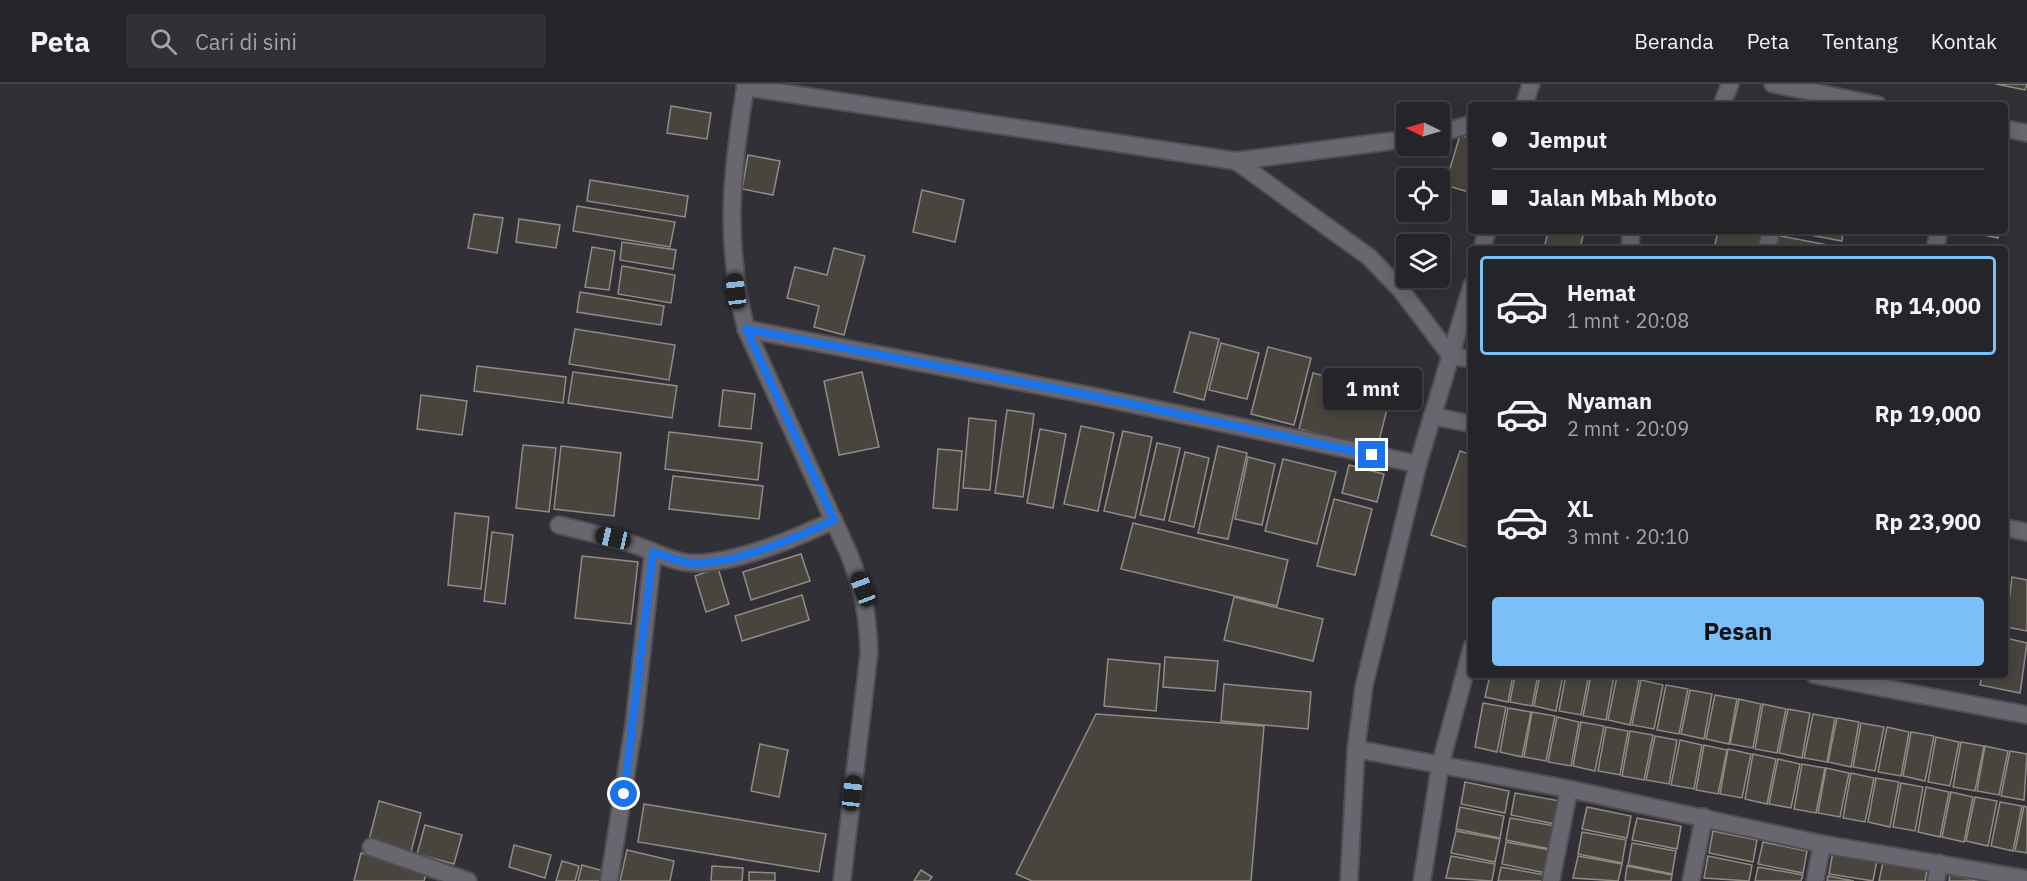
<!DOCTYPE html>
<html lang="id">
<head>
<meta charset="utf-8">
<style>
  :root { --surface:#252429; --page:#313035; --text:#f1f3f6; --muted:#a3a4a8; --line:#424146; --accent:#7abff8 }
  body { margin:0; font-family:"IBM Plex Sans",sans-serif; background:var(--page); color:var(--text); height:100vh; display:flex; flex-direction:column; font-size:22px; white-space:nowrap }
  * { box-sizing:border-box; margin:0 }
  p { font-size:20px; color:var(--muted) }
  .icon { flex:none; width:33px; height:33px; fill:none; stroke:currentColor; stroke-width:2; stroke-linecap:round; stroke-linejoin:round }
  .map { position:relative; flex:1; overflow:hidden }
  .details { position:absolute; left:1468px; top:162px; width:540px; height:432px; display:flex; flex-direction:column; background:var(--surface); border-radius:6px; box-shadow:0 3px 15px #0003,0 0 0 2px var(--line) }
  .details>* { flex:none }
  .top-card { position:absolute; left:1468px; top:18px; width:540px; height:132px; border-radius:6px; box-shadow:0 3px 15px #0003,0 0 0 2px var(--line); display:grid; align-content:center; height:132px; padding:0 24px; background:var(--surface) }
  .needle { width:39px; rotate:275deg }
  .tools { position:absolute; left:1396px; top:18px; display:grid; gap:12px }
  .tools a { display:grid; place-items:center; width:54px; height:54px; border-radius:6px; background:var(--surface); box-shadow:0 3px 15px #0003,0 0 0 2px var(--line); font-size:30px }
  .end { position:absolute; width:27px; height:27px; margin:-14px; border:8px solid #1a73e8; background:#fff; box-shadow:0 0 0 3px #fff }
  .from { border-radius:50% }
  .bubble { position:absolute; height:42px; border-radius:6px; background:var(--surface); box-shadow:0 3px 15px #0003,0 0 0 2px var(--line); font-size:20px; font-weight:700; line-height:42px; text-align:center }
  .car { position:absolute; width:18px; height:36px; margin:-18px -9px; border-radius:8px; box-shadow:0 0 4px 2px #0007; background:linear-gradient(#222 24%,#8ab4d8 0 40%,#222 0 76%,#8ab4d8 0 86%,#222 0) }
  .top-card b { display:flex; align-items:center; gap:21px; height:57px; font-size:22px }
  .top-card b+b { border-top:2px solid var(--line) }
  .top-card i { width:15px; height:15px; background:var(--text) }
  ul { padding:10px 0 0; list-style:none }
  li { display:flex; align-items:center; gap:18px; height:99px; margin:0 12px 9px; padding:0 12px; border:3px solid transparent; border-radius:6px }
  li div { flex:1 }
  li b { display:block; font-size:22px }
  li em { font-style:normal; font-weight:700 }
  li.current { border-color:var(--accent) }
  li>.icon { width:54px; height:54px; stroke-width:1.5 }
  .cta { display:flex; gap:12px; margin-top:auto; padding:12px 24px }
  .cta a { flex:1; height:69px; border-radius:6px; background:var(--accent); color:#111; font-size:24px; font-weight:700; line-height:69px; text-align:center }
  header { display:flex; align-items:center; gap:36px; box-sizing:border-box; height:84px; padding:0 30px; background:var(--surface); border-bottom:2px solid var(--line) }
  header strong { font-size:28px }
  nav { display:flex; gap:33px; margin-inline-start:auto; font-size:21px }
  .search { width:420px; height:54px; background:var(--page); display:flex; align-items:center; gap:15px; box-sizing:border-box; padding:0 21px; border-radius:6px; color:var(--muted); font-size:22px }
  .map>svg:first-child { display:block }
</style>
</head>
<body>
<header>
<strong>Peta</strong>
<div class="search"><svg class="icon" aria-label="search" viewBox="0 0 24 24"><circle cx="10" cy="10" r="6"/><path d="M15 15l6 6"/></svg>Cari di sini</div>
<nav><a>Beranda</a><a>Peta</a><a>Tentang</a><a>Kontak</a></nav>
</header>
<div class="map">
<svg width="2027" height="797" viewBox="0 0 2027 797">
  <rect width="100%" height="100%" fill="#313037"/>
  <g fill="#49453e" stroke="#918b84" stroke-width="1.5">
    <polygon points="1996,0 2027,0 2025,6"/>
    <polygon points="671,22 711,29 707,55 667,49"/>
    <polygon points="1460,51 1472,55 1472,109 1445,101"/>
    <polygon points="748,71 780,77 773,111 742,105"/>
    <polygon points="590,96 688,112 685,133 587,117"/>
    <polygon points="922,106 964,116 955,158 913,148"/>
    <polygon points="577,122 675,138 670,163 573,147"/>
    <polygon points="474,130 503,134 497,169 468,164"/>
    <polygon points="519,135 560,141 556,164 516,158"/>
    <polygon points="1548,147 1584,147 1580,165 1544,165"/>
    <polygon points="1718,147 1762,149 1759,165 1714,165"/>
    <polygon points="1789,147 1843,147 1842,157"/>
    <polygon points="1965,147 1999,147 1998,154"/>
    <polygon points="1775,151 1849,165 1772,165"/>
    <polygon points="622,158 676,166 673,185 620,176"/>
    <polygon points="592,163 615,167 609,206 585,203"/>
    <polygon points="834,164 865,172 844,251 814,243 819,222 787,214 795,183 827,191"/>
    <polygon points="622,182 675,191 671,219 618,210"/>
    <polygon points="580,208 664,222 661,241 577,228"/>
    <polygon points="575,245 675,261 669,296 569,280"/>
    <polygon points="1190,248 1219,255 1204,316 1174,308"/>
    <polygon points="1221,259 1259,269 1247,315 1209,306"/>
    <polygon points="1268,263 1311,274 1294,341 1251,330"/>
    <polygon points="477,282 566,293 563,319 474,307"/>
    <polygon points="573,288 677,302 672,334 568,319"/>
    <polygon points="862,288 879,363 839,371 824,297"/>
    <polygon points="1313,289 1391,309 1377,365 1299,345"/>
    <polygon points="723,306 755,310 751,345 719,342"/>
    <polygon points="421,311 467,317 462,351 417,345"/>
    <polygon points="1007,326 1034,330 1023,413 995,409"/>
    <polygon points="969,334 996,337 990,406 963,404"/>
    <polygon points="1081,342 1114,349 1098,427 1064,420"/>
    <polygon points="1040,345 1066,350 1053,424 1027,419"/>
    <polygon points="1123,347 1152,353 1135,434 1104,427"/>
    <polygon points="669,348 762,359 758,396 665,385"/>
    <polygon points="1157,359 1180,364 1164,436 1140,431"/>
    <polygon points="523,361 556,364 549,428 516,424"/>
    <polygon points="561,362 621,369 614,432 554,425"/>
    <polygon points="1218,362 1247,369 1228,455 1198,449"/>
    <polygon points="938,365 962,367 957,426 933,424"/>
    <polygon points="1460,367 1472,371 1472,465 1431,451"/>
    <polygon points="1185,368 1209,374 1194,443 1169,437"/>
    <polygon points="1248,373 1275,380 1262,441 1235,435"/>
    <polygon points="1283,375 1336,388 1317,460 1265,447"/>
    <polygon points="1349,381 1384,390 1377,418 1342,409"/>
    <polygon points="673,392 763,402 759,435 669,425"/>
    <polygon points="1334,415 1372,425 1355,491 1317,482"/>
    <polygon points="455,429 489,433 481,505 448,501"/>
    <polygon points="1133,439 1288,476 1277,522 1121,485"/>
    <polygon points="492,448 513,451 505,520 484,517"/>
    <polygon points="801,470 810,497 751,516 743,488"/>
    <polygon points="582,472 638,478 631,540 575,534"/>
    <polygon points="718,484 729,520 706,528 695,492"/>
    <polygon points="2012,493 2027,496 2027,547 2006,543"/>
    <polygon points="802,511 809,536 742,557 735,532"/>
    <polygon points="1234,513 1323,535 1313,577 1224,556"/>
    <polygon points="2006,554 2027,559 2020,609 1980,601 1982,591 2006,591"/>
    <polygon points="1165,573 1218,577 1215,607 1163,603"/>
    <polygon points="1108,575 1160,580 1156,627 1104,622"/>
    <polygon points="1490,591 1513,591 1508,618 1485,613"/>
    <polygon points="1515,591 1538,591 1532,622 1510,618"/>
    <polygon points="1540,591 1563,591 1556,627 1534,622"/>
    <polygon points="1566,591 1589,591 1581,631 1559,627"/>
    <polygon points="1591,591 1614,592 1606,636 1583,632"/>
    <polygon points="1617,592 1639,596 1630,641 1608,636"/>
    <polygon points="1641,596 1663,601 1654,645 1632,641"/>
    <polygon points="1224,600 1311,608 1308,645 1221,637"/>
    <polygon points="1666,601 1688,605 1679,650 1657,646"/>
    <polygon points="1690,606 1712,610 1704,655 1681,650"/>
    <polygon points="1715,611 1737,615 1729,660 1706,655"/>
    <polygon points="1739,615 1761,620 1753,664 1730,660"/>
    <polygon points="1483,619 1506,623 1497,668 1475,663"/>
    <polygon points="1763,620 1786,625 1777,669 1755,665"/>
    <polygon points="1508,624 1531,628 1522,673 1500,668"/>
    <polygon points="1788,625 1810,629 1802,674 1779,669"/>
    <polygon points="1532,628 1555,632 1546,677 1524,673"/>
    <polygon points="1096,630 1264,642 1251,797 1032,797 1016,790"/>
    <polygon points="1813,630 1835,634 1827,678 1804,674"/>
    <polygon points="1557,633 1579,638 1571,682 1548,678"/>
    <polygon points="1837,634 1859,638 1851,683 1828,678"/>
    <polygon points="1581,638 1604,642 1595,687 1573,682"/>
    <polygon points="1861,639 1884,643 1875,687 1853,683"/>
    <polygon points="1606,643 1628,647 1620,691 1598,687"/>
    <polygon points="1887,643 1909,648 1901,692 1878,688"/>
    <polygon points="1630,647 1653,651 1644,696 1622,692"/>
    <polygon points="1911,648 1934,652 1925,697 1903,692"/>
    <polygon points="1655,652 1677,656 1669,700 1646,696"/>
    <polygon points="1936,653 1959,658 1950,702 1928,698"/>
    <polygon points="1680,656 1702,661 1694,705 1671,701"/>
    <polygon points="1961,658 1984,662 1975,707 1953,703"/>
    <polygon points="760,660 788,666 779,713 751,707"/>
    <polygon points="1704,661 1727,666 1718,710 1696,706"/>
    <polygon points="1985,662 2008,667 1999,711 1977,707"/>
    <polygon points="1728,665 1751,670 1742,714 1720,710"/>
    <polygon points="2010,667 2027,670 2024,716 2001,712"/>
    <polygon points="1753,670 1776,675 1767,720 1745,715"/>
    <polygon points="1778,675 1800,680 1791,724 1769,720"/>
    <polygon points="1802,680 1825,684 1816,729 1794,725"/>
    <polygon points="1826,684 1849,689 1840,733 1818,729"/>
    <polygon points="1851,689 1874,694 1865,738 1843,734"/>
    <polygon points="1876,694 1899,698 1890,743 1868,738"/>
    <polygon points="1465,698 1509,707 1505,729 1461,720"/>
    <polygon points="1901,699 1923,703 1915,747 1893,743"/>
    <polygon points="1926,703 1949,708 1940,753 1918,748"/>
    <polygon points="1951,708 1973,713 1964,758 1942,753"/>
    <polygon points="1515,709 1560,717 1555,740 1511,731"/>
    <polygon points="1975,713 1997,717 1988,762 1966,757"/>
    <polygon points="379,717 421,729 411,768 369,756"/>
    <polygon points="2000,718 2022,722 2013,767 1991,762"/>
    <polygon points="644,720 826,750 819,788 638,758"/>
    <polygon points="2024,722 2027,723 2027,769 2015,767"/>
    <polygon points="1460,723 1504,732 1500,754 1456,745"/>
    <polygon points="1587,723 1631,732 1627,754 1582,745"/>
    <polygon points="1510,734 1555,742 1550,765 1506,756"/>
    <polygon points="1637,734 1681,742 1677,765 1632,756"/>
    <polygon points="425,741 462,751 454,780 417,770"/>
    <polygon points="1456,747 1500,755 1495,778 1451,769"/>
    <polygon points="1713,747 1757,756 1753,778 1709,769"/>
    <polygon points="1582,748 1626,756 1622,779 1578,770"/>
    <polygon points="1506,758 1550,766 1546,789 1502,780"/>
    <polygon points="1763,758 1807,767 1803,789 1758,780"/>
    <polygon points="1632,759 1676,767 1672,790 1628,781"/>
    <polygon points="514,761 551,771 545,794 509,783"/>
    <polygon points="627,766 674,777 670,797 620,797"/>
    <polygon points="1833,767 1877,776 1873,797 1829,790"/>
    <polygon points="361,769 427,787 424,797 354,797"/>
    <polygon points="1451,772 1495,780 1492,797 1446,794"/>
    <polygon points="1578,772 1622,780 1618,797 1573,794"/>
    <polygon points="1708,772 1752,781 1749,797 1704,794"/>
    <polygon points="562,777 579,782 575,797 556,797"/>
    <polygon points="1883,778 1927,787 1925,797 1879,797"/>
    <polygon points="582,781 607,788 604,797 578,797"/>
    <polygon points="712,782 743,784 742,797 711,797"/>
    <polygon points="1627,782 1672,791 1671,797 1625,797"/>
    <polygon points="1501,783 1545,791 1544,797 1498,797"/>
    <polygon points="1758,783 1803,791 1801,797 1755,797"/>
    <polygon points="921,786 932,793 929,797 914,797"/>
    <polygon points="749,788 775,789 775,797 749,797"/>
    <polygon points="1950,791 1981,797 1949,797"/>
    <polygon points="1828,792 1854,797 1827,797"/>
  </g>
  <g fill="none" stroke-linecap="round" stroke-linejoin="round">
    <g stroke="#4f4e55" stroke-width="20">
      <g id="minor">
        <polyline points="1773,0 1878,21"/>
        <polyline points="745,3 1236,77 1407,55"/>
        <polyline points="1722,21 1730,0"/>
        <polyline points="2006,45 2027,49"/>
        <polyline points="1440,49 1472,40"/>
        <polyline points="1236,77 1369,173 1400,205 1451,272 1472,275"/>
        <polyline points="1630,165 1631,147"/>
        <polyline points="1767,165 1771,147"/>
        <polyline points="1935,165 1939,147"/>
        <polyline points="746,245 1093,312 1418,380"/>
        <polyline points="1432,332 1472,340"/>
        <path d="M559,441c25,6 51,12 76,20 16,5 32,14 48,17 41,7 114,-24 151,-42"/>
        <polyline points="2006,444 2027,448"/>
        <polyline points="1815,591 2027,631"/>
        <polyline points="1356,665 1569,705 1822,760 2027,795"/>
        <polyline points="371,763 468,797"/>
        <polyline points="609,797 634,640 653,468"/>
        <polyline points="1422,797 1440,682 1472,563"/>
        <polyline points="1551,797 1569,705"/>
        <polyline points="1691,797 1704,733"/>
        <polyline points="1815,797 1822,760"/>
        <polyline points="1936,797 1939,779"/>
      </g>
    </g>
    <g stroke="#4f4e55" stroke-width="20">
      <g id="tertiary">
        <path d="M746,0c-15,89 -22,157 0,245l103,225c14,35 19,61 20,99l-27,228"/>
        <polyline points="1524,21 1531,0"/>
        <polyline points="1482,165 1487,147"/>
        <polyline points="1349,797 1356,665 1364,602 1418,380 1472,201"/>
      </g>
    </g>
    <use href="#minor" stroke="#68676f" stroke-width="16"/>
    <use href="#tertiary" stroke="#68676f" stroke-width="16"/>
  </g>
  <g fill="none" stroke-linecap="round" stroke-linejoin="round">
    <path stroke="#1a73e8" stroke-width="8" d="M624,710l29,-242c10,3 21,8 31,10 41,7 112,-24 150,-42l-88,-191 347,67 279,59"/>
  </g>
</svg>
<div class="tools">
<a><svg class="needle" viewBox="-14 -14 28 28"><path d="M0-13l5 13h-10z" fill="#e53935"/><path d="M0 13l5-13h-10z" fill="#a3a4a8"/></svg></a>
<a><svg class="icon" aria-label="locate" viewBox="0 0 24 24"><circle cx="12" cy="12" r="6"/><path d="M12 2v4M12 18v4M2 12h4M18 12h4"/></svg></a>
<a><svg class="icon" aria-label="layers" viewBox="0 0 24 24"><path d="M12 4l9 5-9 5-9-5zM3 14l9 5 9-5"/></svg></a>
</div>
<i class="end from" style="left:624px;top:710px"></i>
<i class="end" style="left:1372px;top:371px"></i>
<div class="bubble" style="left:1323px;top:284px;width:99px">1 mnt</div>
<i class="car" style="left:736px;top:207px;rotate:353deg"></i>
<i class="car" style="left:613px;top:454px;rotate:283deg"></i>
<i class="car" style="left:863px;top:505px;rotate:339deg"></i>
<i class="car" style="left:852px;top:709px;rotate:7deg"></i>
<div class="top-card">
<b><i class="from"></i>Jemput</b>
<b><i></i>Jalan Mbah Mboto</b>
</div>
<section class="details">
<ul>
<li class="current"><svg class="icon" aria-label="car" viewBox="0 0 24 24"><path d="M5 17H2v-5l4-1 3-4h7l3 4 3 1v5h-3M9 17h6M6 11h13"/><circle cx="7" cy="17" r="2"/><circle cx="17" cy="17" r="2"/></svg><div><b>Hemat</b><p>1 mnt · 20:08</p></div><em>Rp 14,000</em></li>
<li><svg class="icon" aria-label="car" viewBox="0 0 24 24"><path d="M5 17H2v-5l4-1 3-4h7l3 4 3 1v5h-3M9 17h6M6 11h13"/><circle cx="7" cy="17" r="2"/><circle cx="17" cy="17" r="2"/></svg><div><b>Nyaman</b><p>2 mnt · 20:09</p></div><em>Rp 19,000</em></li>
<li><svg class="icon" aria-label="car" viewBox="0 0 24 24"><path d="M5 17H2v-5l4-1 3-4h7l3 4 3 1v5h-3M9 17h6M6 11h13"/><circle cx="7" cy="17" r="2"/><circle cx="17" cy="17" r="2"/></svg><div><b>XL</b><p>3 mnt · 20:10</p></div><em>Rp 23,900</em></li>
</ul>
<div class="cta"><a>Pesan</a></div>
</section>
</div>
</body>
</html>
